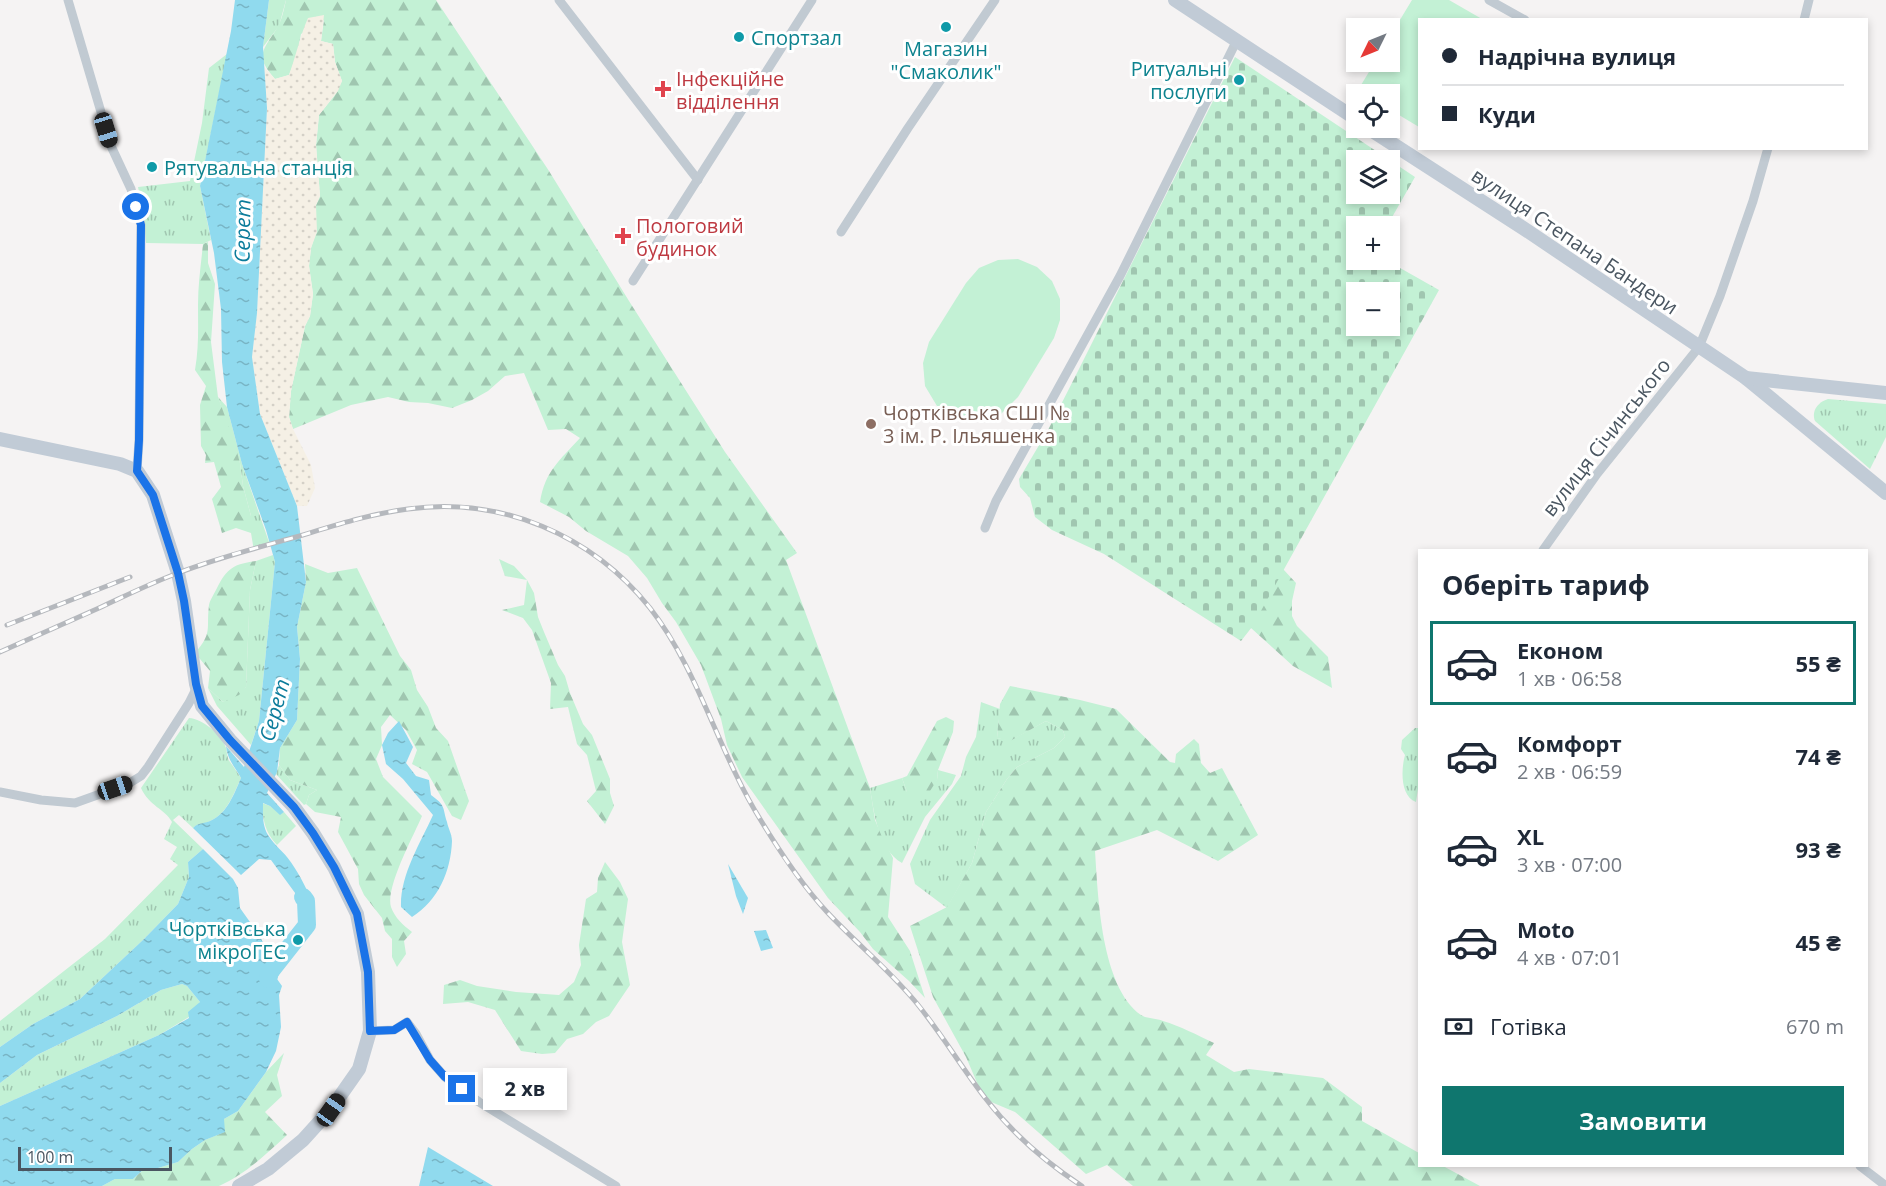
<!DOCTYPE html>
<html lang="uk">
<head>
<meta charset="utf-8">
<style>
  :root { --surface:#fff; --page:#f6f6f7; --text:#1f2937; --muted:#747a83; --line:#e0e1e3; --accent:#0f766e }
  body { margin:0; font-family:"Open Sans",sans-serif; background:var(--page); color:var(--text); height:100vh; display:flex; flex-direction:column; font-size:22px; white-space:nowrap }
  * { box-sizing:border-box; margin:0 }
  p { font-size:20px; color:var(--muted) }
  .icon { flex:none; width:33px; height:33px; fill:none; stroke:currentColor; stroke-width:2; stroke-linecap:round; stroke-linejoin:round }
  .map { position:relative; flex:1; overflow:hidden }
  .panel { position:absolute; left:1418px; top:549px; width:450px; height:618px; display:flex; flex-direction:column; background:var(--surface); border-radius:0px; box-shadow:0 3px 9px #0003 }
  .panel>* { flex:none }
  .hud { position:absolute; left:1418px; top:18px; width:450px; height:132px; border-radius:0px; box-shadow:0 3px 9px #0003; display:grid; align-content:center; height:132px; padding:0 24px; background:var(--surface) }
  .needle { width:39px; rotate:227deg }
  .tools { position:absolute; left:1346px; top:18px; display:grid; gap:12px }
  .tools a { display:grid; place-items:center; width:54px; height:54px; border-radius:0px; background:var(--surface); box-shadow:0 3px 9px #0003; font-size:30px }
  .scale { position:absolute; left:18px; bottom:15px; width:154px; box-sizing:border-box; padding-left:6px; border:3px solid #4a5661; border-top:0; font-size:16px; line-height:21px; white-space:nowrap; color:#4a5661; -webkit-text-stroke:4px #fff; paint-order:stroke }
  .end { position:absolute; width:27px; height:27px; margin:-14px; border:8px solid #1a73e8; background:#fff; box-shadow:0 0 0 3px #fff }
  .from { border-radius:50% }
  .bubble { position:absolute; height:42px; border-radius:0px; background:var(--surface); box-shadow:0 3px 9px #0003; font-size:20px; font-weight:700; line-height:42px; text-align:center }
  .car { position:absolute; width:18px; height:36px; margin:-18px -9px; border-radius:8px; box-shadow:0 0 4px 2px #0007; background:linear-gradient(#222 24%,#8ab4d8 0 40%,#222 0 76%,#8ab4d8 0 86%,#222 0) }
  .hud b { display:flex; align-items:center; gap:21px; height:57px; font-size:22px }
  .hud b+b { border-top:2px solid var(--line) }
  .hud i { width:15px; height:15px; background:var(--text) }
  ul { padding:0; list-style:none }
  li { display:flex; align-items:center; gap:18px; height:84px; margin:0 12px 9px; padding:0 12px; border:3px solid transparent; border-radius:0px }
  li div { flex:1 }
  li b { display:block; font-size:22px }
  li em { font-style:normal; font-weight:700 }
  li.active { border-color:var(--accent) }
  li>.icon { width:54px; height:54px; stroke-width:1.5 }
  h2 { padding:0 24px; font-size:27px; line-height:72px }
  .pay { display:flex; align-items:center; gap:15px; height:66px; padding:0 24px; font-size:22px }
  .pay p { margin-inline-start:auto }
  .button { display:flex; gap:12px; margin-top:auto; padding:12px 24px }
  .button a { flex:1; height:69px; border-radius:0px; background:var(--accent); color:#fff; font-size:24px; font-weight:700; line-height:69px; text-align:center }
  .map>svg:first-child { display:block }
</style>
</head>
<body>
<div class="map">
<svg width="1886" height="1186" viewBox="0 0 1886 1186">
  <defs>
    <pattern id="grass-tufts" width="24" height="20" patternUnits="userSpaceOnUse" patternTransform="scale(1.5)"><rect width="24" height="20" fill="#c3f1d5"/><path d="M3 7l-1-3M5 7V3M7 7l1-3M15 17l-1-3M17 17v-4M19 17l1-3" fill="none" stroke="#a0c6b0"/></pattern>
    <pattern id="forest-firs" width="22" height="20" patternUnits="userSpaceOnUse" patternTransform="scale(1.5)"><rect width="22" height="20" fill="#c3f1d5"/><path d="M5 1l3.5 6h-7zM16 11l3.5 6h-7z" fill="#a0c6b0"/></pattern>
    <pattern id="sand-dots" width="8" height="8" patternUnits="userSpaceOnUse" patternTransform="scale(1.5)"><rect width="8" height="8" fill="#f5f0e5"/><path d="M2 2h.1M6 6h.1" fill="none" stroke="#d4d0c7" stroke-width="1.8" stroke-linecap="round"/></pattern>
    <pattern id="cemetery-stones" width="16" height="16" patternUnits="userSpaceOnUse" patternTransform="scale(1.5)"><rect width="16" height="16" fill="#c3f1d5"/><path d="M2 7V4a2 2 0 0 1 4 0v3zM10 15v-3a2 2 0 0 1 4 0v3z" fill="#a0c6b0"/></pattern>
    <pattern id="water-ripples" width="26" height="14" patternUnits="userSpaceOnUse" patternTransform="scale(1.5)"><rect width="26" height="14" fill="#90daee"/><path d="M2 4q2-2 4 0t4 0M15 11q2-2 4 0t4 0" fill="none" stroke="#78b4c4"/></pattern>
  </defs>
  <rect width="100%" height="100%" fill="#f5f3f3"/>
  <g fill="url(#grass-tufts)">
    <polygon points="269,0 286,0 279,26 263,47"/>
    <polygon points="227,54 200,186 211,240 203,244 146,243 143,211 138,187 190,181 202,123 209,68"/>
    <polygon points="218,397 227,407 242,464 270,545 254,551 251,533 251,516 243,486 240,463"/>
    <path d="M1828,399l58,5v33l-16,32 -55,-48c-4,-10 3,-19 13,-22z"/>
    <polygon points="273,555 275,562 259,721 251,745 217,706 208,688 223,702 246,687 250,590 256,561"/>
    <polygon points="981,702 1000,709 997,738 1011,740 1046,721 1063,730 1065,737 1054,748 1017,767 1007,779 986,812 972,863 947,908 915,884 910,864 930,820 961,776 966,757 976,737"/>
    <path d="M189,718c14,1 33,17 37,30 1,4 1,10 4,14 4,5 7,10 11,16 -7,15 -14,36 -31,43 -7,4 -11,1 -17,7l-14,-13 -6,5 30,29 -15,13 1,15 -11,27 -34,35 -64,60 -47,25 -33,23v-26l105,-82 73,-74 -8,-6 7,-12 -13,-8 8,-17c-7,-13 -23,-16 -31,-34z"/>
    <path d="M1415,728h4v54l-3,20c-16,-6 -15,-33 -11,-47l-4,-6 1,-9z"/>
    <polygon points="279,765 290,780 317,790 309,795 306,804 304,805 276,774"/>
    <path d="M938,770l18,5 -4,9 -27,33 -23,46c-24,-14 -28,-50 -32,-75l32,-10 5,14 30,-12z"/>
    <path d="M262,803l8,3 10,8 4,-2 12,14 -19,19c-12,-13 -14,-24 -15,-42z"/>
    <polygon points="182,984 187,986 200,1002 189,1017 159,1035 0,1106 0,1083 37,1055 117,1016 161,990"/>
  </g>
  <g fill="url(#forest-firs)">
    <path d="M286,0h150l113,171 80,130 96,151 72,101 -11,7 84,228 5,32 7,17 11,21 -5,59 22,34 15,47 -16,-17 -36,-32 -13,-17 -32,-34 -86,-121 -15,-32 -6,-26 -20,-54 -25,-43 -14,-19 -15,-25 -19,-22 -42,-25 -17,-14 -29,-15c5,-31 20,-42 40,-64l-14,-9 -18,1 -24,-57 -19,3 -17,15 -16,9 -20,8 -24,-5 -19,-1 -21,-5 -37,8 -58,24 -4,-12 2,-26 14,-65 5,-10 3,-22 -4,-28 2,-18 5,-16v-27l4,-9 -4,-51 3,-30 15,-19 8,-15 -7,-19 -2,-18 -12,-3 3,-21 -23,14 -4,21 -8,20 -14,4c-21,-24 -12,-28 2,-51 5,-8 7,-19 9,-28z"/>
    <path d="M208,242v21l7,21 -4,58 7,55 16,44 6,22 3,23 8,30v17l-15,-5 -14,5 -10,-34 9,-12 -7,-25 -9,1 1,-8 -5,-9 -1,-41 6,-19 -11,-16c4,-23 3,-42 3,-65 0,-21 3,-41 5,-61z"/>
    <polygon points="499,559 514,566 527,580 534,593 538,617 544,632 558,665 565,676 570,693 583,724 592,735 610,779 610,793 614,806 605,824 587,801 596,791 587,755 577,744 568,707 550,709 551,683 532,630 523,618 502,610 524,605 527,580 505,576"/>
    <path d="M256,561l-6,29 -4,97 -7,8 -16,7 -15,-14 2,-17 -15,-18c18,-21 11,-23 14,-48 1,-5 5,-11 8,-17 10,-20 17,-24 39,-27z"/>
    <path d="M305,564l23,9 29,-5 43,88 11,14 6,20 11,17 8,21 12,13 21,60 -8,19 -9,-4 -25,-44 -15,-8 5,-14 -11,-20 -16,-15 -9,12 1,18 -6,14 7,18 39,39c-8,19 -37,72 -31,91 4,11 12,18 21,25l-8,9 2,13 -9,13 -5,-10v-18l-7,-8 -3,-13 -18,-23 -5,-11 -1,-15 -20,-37 3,-15 -26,-5 -9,-8 3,-9 8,-5 -27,-10 -11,-15 1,-17 17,-28 3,-61 -3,-32 9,-45z"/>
    <polygon points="1283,569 1296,583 1292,601 1292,616 1297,626 1328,657 1332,688 1293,666 1251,628 1255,590"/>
    <path d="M1010,686l70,14 36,9 54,53 5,1 1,-9 18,-15 5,5 2,19 9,10 12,-5 36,67 -40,26 -61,-31 -62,21c3,45 6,136 46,164 6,4 15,3 22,6 17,5 34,14 51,22l-8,12 28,17 15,-3 74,9 39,29v14l57,32v13h24l37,20h-347l-26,-21 -21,9 -71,-62 -31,-13 -18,-42 -33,-60 -23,-71 37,-19 25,-44 14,-51 21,-33 10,-12 37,-19 11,-11 -2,-7 -17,-9 -36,20 -13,-3 3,-34z"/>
    <polygon points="946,717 954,721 953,732 938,770 937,780 930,791 924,795 907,792 902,778 907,776 937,721"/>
    <polygon points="605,862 620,882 628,899 622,942 630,985 609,1016 596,1022 583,1034 567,1039 555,1053 542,1054 521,1051 495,1010 468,1002 443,1004 444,985 460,980 477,986 516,992 559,995 574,982 581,965 579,945 586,899 597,892 598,878"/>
    <path d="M284,1053l-7,22 5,21 -17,16 22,23c-22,20 -41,39 -68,51h-117l13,-7h18l11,-10 14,-1 20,-6 14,-13 13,-9 19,-8v-13l14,-8 28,-39z"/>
  </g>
  <path fill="url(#sand-dots)" d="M324,15l-3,26 12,3 2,18 7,19 -4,10 -19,24 -3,30 4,51 -4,9 1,27 -6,16 -2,18 4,28 -3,22 -5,10 -14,65 -2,26 4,12 18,36 4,23 -8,18h-10l-37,-92 -8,-57 5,-44 10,-205 -3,-41 11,12 14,-4c7,-19 11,-39 19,-57z"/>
  <path fill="url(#cemetery-stones)" fill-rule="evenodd" d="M1235,57l180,120 -28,49h-31v34h30l53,30 -187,337 -11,14 -137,-87 -52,-24 -17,-13 -5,-19 -10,-11 -1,-8 29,-49 28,-55zM1356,160h33v34h-33zM1356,292h33v34h-33z"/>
  <g fill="#c3f1d5">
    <polygon points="1412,0 1449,0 1482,19 1419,20 1419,127 1389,109 1389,94 1365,94 1358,90 1375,62 1389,62 1389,38"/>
    <polygon points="1018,259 1037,267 1052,281 1060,299 1060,320 1054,338 1018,397 1001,414 980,421 957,419 937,406 925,386 923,363 929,342 966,283 979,268 998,260"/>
  </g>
  <g fill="url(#water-ripples)">
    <path d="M235,0h34l-6,47 4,61 -10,205 -5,44 8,57 37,92 9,76 -9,45 3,32 -3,61 -17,28 -3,24 -10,21 17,19 -4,3 -10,-9 -7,-3c0,11 -1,22 5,32 6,10 16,17 22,26 9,12 32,51 21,64l-7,-6 -6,-22 -27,-37 -12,-1 -18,16 -48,-47c6,-6 10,-4 17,-7 17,-7 24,-27 31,-43 -6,-11 -14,-19 -15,-32l18,21 15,-46 16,-159 -9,-32 -24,-66 -15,-57 -5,-45 -1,-53 -7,-56 -14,-67 31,-155z"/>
    <path d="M399,721l14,26 -7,16 10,13 13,4 2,15c15,11 11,11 16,27 1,6 5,12 5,19 -1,30 -14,60 -40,76l-11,-10c-1,-32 19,-63 32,-92l-30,-36 -17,-15 -4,-19 6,-12z"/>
    <polygon points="203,849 233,879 238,888 240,908 260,936 268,954 267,958 271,959 279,956 284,962 277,979 282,986 279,995 281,1027 276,1051 266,1072 238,1111 224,1119 225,1132 205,1140 192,1149 178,1162 158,1168 144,1169 133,1179 115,1179 102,1186 0,1186 0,1106 159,1035 189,1018 188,1012 200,1002 187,986 182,984 161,990 117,1016 37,1055 0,1083 0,1047 33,1024 80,999 144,939 178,904 189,877 188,862"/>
    <polygon points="728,864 748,898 743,914 736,896"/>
    <polygon points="766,930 773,948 761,951 754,931"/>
    <polygon points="428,1147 493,1186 419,1186"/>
  </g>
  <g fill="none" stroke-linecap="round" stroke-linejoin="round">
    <polyline stroke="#90daee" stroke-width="18" points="268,979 270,972 307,925 306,901 303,897"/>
    <g stroke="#c1cad2" stroke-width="9">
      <polyline points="68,0 111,146 131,189 141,225 139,440 137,471"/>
      <polyline points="559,0 698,180"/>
      <polyline points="1489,0 1525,20"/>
      <polyline points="1804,20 1809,0"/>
      <polyline points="841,232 908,128 995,0"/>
      <polyline points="633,281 812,0"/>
      <polyline points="985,528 996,501 1120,276 1237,40"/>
      <polyline points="1543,550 1597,474 1699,347 1720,296 1753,201 1768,148"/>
      <polyline points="0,792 41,800 75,803 128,784 141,776 148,767 189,703 197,687"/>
      <polyline points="370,1031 394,1030 407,1022 416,1034 430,1060 445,1077 479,1102 616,1186"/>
      <polyline points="1860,1166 1886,1186"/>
    </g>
    <g stroke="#c1cbd6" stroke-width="14">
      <polyline points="1175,0 1356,119"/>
      <polyline points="1368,128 1523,228 1746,378 1886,493"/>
      <polyline points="1746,378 1886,393"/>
      <polyline points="0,439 120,464 137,471 153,495 178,573 184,601 196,684 202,706 230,740 294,807 313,833 334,867 357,914 368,972 370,1031 359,1069 331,1109 303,1140 268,1169 239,1186"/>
    </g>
    <g stroke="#b5b8bd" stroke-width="5">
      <g id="rail">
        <polyline points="7,625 130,577"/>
        <path d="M0,652c33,-15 66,-29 99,-44 26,-12 52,-25 79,-35 39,-15 78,-25 118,-36 37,-11 73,-23 112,-28 93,-13 184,26 242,99 49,63 68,143 110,211 20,33 41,65 67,93 28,30 60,56 87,88 26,31 47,67 72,99 26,34 59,63 96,87"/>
      </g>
    </g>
    <use href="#rail" stroke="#fff" stroke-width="3" stroke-dasharray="9" stroke-linecap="butt"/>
  </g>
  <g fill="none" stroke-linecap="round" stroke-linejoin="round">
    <polyline stroke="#1a73e8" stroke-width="8" points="136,207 141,225 139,440 137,471 153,495 178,573 184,601 196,684 202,706 230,740 294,807 313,833 334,867 357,914 368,972 370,1031 394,1030 407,1022 430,1060 445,1077 462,1089"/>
  </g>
  <g fill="#0f9aa8" stroke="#fff" stroke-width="2">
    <circle cx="946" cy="27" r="6"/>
    <circle cx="739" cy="37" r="6"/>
    <circle cx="1239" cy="80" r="6"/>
    <circle cx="152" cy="167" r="6"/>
    <circle cx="298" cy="940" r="6"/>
  </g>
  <g fill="#e0444e" stroke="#fff" stroke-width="2">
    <path d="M660 80h6v6h6v6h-6v6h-6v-6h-6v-6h6z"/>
    <path d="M620 227h6v6h6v6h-6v6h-6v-6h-6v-6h6z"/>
  </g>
  <circle fill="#8d6e63" stroke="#fff" stroke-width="2" cx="871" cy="424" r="6"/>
  <g text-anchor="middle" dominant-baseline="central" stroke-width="6" stroke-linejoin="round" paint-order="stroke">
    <g font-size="20" fill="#0d838f" stroke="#fff" text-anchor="start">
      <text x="751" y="37">Спортзал</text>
      <text x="946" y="48" text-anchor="middle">Магазин<tspan x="946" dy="23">"Смаколик"</tspan></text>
      <text x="1227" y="68" text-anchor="end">Ритуальні<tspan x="1227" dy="23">послуги</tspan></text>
      <text x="164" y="167">Рятувальна станція</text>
      <text x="286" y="928" text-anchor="end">Чортківська<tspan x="286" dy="23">мікроГЕС</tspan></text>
    </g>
    <g font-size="20" fill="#be3a42" stroke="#fff" text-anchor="start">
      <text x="676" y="78">Інфекційне<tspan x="676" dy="23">відділення</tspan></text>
      <text x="636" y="225">Пологовий<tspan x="636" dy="23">будинок</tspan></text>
    </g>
    <g font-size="20" fill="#4a5661" stroke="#fff">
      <text transform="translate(1575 241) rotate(34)">вулиця Степана Бандери</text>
      <text transform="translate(1606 437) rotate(-52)">вулиця Січинського</text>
    </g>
    <g font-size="20" fill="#785e54" stroke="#fff" text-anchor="start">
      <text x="883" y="412">Чортківська СШІ №<tspan x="883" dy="23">3 ім. Р. Ільяшенка</tspan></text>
    </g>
    <g font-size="21" font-style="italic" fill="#0c7c9b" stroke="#fff">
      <text transform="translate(242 231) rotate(-89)">Серет</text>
      <text transform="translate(274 710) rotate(-75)">Серет</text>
    </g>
  </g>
</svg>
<div class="tools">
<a><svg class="needle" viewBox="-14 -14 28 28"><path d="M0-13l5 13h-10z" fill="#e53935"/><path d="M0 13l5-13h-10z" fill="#747a83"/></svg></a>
<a><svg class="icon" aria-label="locate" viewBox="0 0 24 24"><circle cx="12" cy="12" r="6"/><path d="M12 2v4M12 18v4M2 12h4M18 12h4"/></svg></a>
<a><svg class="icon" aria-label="layers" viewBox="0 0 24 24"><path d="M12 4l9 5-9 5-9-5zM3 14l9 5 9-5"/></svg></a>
<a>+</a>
<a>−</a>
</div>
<div class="scale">100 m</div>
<i class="end from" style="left:136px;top:207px"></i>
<i class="end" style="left:462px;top:1089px"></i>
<div class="bubble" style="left:483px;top:1068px;width:84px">2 хв</div>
<i class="car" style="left:106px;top:130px;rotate:163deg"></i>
<i class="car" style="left:115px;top:788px;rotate:71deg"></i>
<i class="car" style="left:331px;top:1110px;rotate:35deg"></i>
<div class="hud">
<b><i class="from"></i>Надрічна вулиця</b>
<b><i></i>Куди</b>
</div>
<section class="panel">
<h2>Оберіть тариф</h2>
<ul>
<li class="active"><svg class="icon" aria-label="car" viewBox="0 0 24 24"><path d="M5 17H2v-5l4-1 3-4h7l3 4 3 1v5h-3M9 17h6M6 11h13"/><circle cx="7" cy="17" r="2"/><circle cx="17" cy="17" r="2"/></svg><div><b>Економ</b><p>1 хв · 06:58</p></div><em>55 ₴</em></li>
<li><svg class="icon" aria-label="car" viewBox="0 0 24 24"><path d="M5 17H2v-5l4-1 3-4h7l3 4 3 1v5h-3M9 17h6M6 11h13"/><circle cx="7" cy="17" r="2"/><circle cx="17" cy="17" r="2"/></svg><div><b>Комфорт</b><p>2 хв · 06:59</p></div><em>74 ₴</em></li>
<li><svg class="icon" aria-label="car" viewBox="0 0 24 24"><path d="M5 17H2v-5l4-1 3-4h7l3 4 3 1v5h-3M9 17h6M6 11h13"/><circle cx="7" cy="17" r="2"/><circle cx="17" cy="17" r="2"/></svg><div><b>XL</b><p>3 хв · 07:00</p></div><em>93 ₴</em></li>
<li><svg class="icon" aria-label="car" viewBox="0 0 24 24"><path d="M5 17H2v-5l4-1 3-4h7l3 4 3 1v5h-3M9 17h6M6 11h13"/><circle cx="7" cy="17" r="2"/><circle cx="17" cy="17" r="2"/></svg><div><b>Moto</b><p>4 хв · 07:01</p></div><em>45 ₴</em></li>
</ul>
<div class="pay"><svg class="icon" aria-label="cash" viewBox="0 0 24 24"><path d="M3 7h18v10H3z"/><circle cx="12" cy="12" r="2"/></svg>Готівка<p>670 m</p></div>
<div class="button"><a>Замовити</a></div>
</section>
</div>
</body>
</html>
